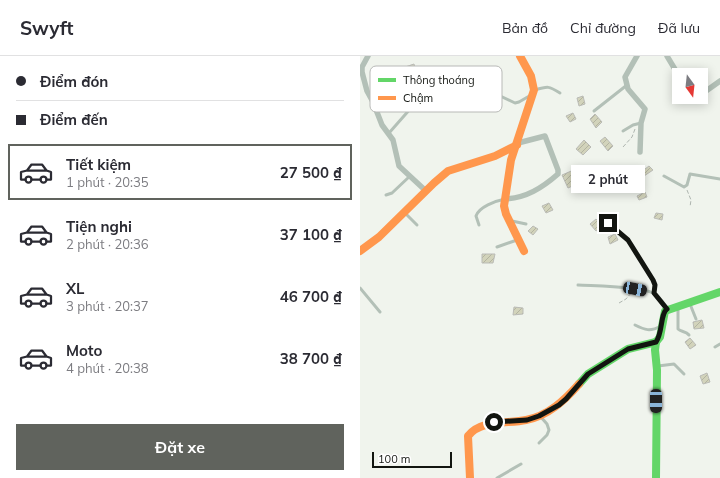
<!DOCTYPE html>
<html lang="vi">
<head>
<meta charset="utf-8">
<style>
  :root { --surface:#fff; --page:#f7f7f7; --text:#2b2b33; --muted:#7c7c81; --line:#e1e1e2; --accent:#60635d }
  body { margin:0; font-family:Mulish,sans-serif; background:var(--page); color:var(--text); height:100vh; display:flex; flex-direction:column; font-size:15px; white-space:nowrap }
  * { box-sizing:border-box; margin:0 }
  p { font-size:13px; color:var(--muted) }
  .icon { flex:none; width:22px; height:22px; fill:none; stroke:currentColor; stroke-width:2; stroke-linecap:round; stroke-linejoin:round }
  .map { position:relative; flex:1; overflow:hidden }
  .sheet { display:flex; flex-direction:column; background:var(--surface); width:360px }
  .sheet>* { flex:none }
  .banner { display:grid; align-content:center; height:88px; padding:0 16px; background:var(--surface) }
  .needle { width:26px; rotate:165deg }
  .tools { position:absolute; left:312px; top:12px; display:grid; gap:8px }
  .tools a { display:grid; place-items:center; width:36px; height:36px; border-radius:0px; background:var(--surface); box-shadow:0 2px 10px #0003; font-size:20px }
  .scale { position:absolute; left:12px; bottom:10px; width:80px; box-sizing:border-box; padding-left:4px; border:2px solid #121510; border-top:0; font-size:11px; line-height:14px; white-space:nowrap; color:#121510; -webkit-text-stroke:3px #fff; paint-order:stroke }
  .end { position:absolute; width:18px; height:18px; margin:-9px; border:5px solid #121510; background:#fff; box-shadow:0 0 0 2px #fff }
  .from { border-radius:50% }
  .bubble { position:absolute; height:28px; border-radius:0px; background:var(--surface); box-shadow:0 2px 10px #0003; font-size:13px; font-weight:700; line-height:28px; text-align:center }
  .car { position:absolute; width:12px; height:24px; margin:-12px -6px; border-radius:5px; box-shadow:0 0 3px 1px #0007; background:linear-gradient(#222 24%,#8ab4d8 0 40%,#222 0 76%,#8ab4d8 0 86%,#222 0) }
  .banner b { display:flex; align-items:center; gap:14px; height:38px; font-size:15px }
  .banner b+b { border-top:1px solid var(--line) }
  .banner i { width:10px; height:10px; background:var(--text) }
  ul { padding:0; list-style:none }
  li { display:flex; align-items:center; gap:12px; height:56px; margin:0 8px 6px; padding:0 8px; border:2px solid transparent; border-radius:0px }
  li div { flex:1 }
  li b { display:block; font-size:15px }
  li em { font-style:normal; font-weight:700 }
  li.active { border-color:var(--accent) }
  li>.icon { width:36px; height:36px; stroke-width:1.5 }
  .button { display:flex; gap:8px; margin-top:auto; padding:8px 16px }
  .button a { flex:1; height:46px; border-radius:0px; background:var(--accent); color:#fff; font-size:16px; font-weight:700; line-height:46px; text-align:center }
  header { display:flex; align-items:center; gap:24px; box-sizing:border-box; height:56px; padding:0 20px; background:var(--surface); border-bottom:1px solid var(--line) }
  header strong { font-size:19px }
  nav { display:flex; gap:22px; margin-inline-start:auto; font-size:14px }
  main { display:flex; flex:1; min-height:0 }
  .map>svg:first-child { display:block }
</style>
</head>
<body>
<header>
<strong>Swyft</strong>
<nav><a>Bản đồ</a><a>Chỉ đường</a><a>Đã lưu</a></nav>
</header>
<main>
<section class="sheet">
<div class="banner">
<b><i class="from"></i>Điểm đón</b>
<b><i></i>Điểm đến</b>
</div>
<ul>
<li class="active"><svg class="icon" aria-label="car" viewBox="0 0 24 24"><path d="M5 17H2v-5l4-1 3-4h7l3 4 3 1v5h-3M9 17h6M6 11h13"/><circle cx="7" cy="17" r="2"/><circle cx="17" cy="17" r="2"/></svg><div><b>Tiết kiệm</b><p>1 phút · 20:35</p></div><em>27 500 ₫</em></li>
<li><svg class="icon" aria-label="car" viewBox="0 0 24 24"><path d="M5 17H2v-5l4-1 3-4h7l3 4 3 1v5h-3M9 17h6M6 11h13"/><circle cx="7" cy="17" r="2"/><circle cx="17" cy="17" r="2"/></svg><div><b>Tiện nghi</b><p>2 phút · 20:36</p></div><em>37 100 ₫</em></li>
<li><svg class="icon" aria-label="car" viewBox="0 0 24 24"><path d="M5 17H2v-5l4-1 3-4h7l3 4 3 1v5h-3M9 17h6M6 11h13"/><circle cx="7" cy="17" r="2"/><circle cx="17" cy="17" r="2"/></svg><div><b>XL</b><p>3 phút · 20:37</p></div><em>46 700 ₫</em></li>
<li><svg class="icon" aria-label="car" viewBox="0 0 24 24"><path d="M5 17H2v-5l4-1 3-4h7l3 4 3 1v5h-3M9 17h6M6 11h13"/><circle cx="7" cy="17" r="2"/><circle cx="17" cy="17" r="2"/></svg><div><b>Moto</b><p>4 phút · 20:38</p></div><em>38 700 ₫</em></li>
</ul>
<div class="button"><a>Đặt xe</a></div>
</section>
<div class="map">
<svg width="360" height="422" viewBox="0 0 360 422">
  <defs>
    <pattern id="building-hatch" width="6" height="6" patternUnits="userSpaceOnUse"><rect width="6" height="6" fill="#d2d3bb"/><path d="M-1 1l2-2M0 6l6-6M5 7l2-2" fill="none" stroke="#b3b4a0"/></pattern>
  </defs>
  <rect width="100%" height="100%" fill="#f0f4ed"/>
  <g fill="url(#building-hatch)" stroke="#babbb6">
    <polygon points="54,8 56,15 47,18 45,11"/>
    <polygon points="223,40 225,48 219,50 217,42"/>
    <polygon points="213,57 216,63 210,66 206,60"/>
    <polygon points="235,58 242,66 236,72 230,63"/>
    <polygon points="245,81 253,90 248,95 240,85"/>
    <polygon points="224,84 231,91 223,99 216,93"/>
    <polygon points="289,110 293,114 284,120 281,116"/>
    <polygon points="216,113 221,126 208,132 202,119"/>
    <polygon points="254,115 261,124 257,126 250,119"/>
    <polygon points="233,120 240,124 234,134 227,129"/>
    <polygon points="285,136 287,141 279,144 277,140"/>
    <polygon points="189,147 193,154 186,157 182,150"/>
    <polygon points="296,157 303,158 302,164 294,162"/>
    <polygon points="236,163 243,170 236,175 230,168"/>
    <polygon points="173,170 178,173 173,179 168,175"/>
    <polygon points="255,178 258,184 250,188 248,181"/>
    <polygon points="122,198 135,198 133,207 122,207"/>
    <polygon points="154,251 163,252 163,258 153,259"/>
    <polygon points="342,264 344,272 334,273 333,266"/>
    <polygon points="330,282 336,289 330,293 325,286"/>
    <polygon points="347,317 350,326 343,328 340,320"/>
  </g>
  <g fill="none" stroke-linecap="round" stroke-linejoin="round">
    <g stroke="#afb6b0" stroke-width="1" stroke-dasharray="4 2" stroke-linecap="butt">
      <polyline points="263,91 272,81 275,73"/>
      <polyline points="327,134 331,144 330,151"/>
      <polyline points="259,247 266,243 272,236"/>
    </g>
    <g stroke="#b3c0b7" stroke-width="3">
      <polyline points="104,23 155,47 159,46 171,39"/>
      <path d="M175,34c13,-4 14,-4 25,3"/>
      <polyline points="13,46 33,29"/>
      <polyline points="234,55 267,29"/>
      <polyline points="263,75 273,69 281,67"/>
      <polyline points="29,77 51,52"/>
      <polyline points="304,120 324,131 327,129 330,118 360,123"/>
      <polyline points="26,139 32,137 50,120"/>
      <polyline points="44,156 57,169"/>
      <polyline points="152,165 166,168"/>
      <polyline points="248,167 268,184 293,224 295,229 294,237"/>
      <path d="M119,169l-3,-9c3,-9 19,-15 29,-17"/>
      <polyline points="137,191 157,184"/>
      <path d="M218,229c17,1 61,1 75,8 6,2 11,11 14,16"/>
      <polyline points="0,232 20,256"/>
      <polyline points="330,248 336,263"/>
      <path d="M318,253v20c3,3 8,2 11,6"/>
      <path d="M275,269c10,5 15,7 26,1"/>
      <polyline points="355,291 360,288"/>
      <polyline points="298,310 314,308 324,318"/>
      <polyline points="179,387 187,379 189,374 187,368 180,360"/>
      <polyline points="137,422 161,408"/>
    </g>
    <g stroke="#b3c0b7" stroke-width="5.5">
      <polyline points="8,0 2,11 2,16 7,35 13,46 22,69 33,84 39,110 66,135"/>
      <polyline points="277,0 265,21 268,33 285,53 281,67 280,96"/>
      <polyline points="307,0 319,20"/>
      <polyline points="341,36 346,35 360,25"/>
      <path d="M145,143c21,-1 37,-11 53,-25v-4l-13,-34 -27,7"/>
    </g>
    <g stroke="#63d668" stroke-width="8">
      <polyline points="219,328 228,318 268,293 296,286"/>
      <polyline points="296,422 297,314 295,294 296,286 300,281 305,255 360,236"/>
    </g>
    <g stroke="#ff974d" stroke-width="8">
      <polyline points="160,0 171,20 174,34 151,104 144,150 146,158 164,195"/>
      <polyline points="0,195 19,181 74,127 88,115 135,100 157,89"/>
      <path d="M110,422l-2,-42c13,-17 40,-12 58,-16 22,-4 39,-20 53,-36"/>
    </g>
  </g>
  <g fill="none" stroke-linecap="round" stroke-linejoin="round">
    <path stroke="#121510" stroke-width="5" d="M134,366l33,-2 12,-4 20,-11 7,-6 22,-25 40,-25 28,-7c7,-10 4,-28 11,-33l-13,-16 1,-8 -2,-5 -25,-40 -20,-17"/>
  </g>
  <rect x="10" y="10" width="132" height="46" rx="6" fill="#fff" stroke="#b8b9b7" stroke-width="1"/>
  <rect x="18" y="22" width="18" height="4" fill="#63d668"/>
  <rect x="18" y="40" width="18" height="4" fill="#ff974d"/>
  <g font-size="11" fill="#121510">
    <text x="43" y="28">Thông thoáng</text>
    <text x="43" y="46">Chậm</text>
  </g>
</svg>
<div class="tools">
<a><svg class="needle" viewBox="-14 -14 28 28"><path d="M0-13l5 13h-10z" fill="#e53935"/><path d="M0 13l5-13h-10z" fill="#7c7c81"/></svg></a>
</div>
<div class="scale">100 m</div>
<i class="end from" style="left:134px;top:366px"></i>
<i class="end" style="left:248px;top:167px"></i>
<div class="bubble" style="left:211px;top:109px;width:74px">2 phút</div>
<i class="car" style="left:275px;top:233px;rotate:101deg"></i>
<i class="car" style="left:296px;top:345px;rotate:180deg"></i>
</div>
</main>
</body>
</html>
